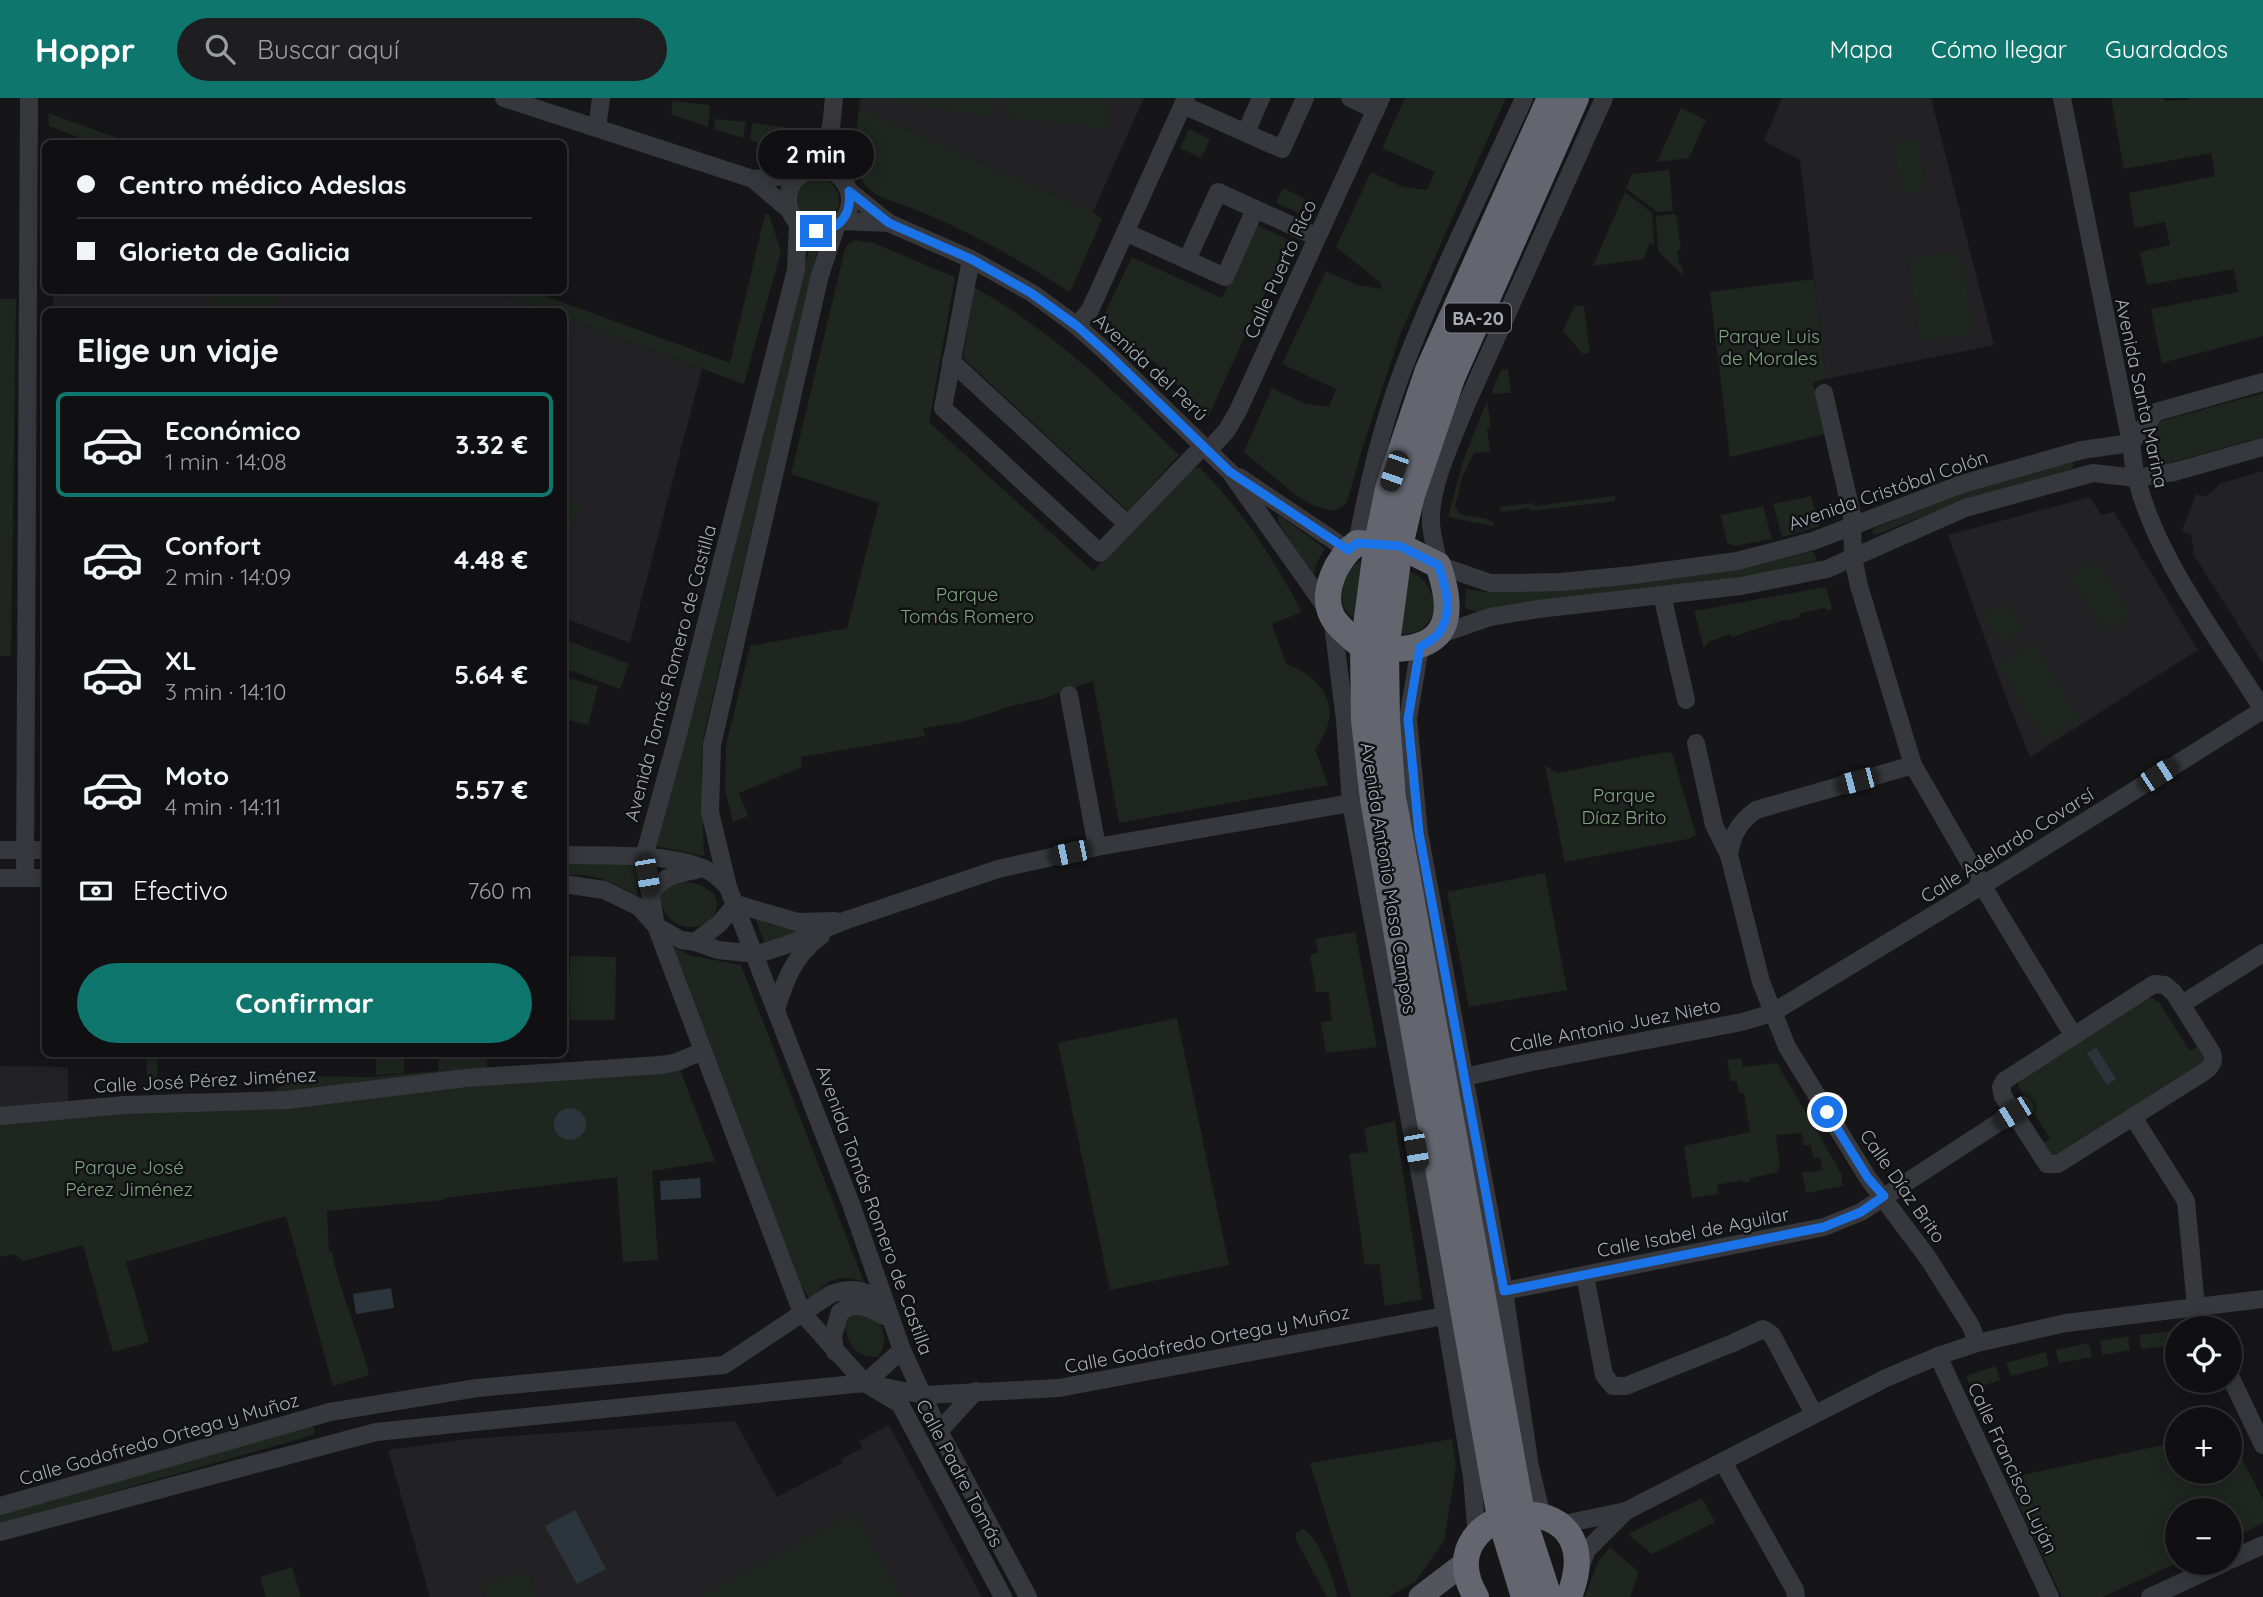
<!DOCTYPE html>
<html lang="es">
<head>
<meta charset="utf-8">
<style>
  :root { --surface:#101012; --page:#1e1e20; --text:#f1f3f6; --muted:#9c9d9f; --line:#303032; --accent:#0f766e }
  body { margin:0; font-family:Quicksand,sans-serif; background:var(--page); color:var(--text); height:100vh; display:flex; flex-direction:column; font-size:26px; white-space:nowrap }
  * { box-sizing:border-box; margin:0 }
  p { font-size:23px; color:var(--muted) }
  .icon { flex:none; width:38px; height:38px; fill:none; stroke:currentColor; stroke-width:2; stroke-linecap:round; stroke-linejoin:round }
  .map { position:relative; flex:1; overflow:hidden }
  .details { position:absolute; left:42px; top:210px; width:525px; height:749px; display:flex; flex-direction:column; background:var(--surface); border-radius:10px; box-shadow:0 4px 18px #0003,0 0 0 2px var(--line) }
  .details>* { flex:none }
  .hud { position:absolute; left:42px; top:42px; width:525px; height:154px; border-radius:10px; box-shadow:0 4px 18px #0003,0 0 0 2px var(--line); display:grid; align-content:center; height:154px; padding:0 35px; background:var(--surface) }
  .buttons { position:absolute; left:2165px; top:1218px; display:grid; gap:14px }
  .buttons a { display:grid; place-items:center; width:77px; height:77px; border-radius:50%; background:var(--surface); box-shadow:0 4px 18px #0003,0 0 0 2px var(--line); font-size:35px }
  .end { position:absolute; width:32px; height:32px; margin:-16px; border:9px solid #1a73e8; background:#fff; box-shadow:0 0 0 4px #fff }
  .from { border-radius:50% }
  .bubble { position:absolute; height:49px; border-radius:24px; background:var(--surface); box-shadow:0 4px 18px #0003,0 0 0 2px var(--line); font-size:23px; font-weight:700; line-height:49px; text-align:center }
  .car { position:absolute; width:21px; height:42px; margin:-21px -10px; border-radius:9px; box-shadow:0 0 5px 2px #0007; background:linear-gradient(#222 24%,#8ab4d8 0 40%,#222 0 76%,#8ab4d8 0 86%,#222 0) }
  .hud b { display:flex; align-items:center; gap:24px; height:66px; font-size:26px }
  .hud b+b { border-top:2px solid var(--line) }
  .hud i { width:18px; height:18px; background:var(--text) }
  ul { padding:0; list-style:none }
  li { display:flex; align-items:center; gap:21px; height:105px; margin:0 14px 10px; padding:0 21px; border:4px solid transparent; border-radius:10px }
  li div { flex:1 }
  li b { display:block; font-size:26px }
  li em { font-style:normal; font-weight:700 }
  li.selected { border-color:var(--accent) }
  li>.icon { width:63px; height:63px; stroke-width:1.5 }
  h2 { padding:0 35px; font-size:32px; line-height:84px }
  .pay { display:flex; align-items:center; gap:18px; height:77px; padding:0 35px; font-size:26px }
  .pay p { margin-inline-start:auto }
  .primary-button { display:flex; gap:14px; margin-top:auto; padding:14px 35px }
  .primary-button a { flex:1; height:80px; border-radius:42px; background:var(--accent); color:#fff; font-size:28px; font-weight:700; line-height:80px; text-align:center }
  header { display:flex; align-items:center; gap:42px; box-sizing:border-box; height:98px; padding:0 35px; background:var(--accent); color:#fff }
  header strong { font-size:33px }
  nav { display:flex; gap:38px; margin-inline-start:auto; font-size:24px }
  .search { width:490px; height:63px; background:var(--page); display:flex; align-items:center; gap:18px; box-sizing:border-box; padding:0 24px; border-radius:38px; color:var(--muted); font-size:26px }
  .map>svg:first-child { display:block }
</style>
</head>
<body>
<header>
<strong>Hoppr</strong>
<div class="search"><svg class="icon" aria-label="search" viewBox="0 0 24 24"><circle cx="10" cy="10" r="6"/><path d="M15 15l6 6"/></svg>Buscar aquí</div>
<nav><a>Mapa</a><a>Cómo llegar</a><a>Guardados</a></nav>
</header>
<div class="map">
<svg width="2263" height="1499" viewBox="0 0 2263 1499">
  <rect width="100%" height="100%" fill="#161618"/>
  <g fill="#222225">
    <polygon points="861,0 1144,0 1093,114 859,10"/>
    <polygon points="1782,0 1931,0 1994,247 1826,281 1800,62 1764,43"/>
    <polygon points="275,192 491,193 547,213 275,213"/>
    <rect x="53" y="193" width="158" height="20"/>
    <polygon points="564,220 702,271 630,545 564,520"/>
    <polygon points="2263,373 2263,566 2192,454 2194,453 2191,436 2182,433 2196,396 2205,399 2218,388 2218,386"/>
    <polygon points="2090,399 2101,417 2114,414 2198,552 2030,659 2004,594 1948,437"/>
    <polygon points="0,968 68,969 68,1005 0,1011"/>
    <polygon points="735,1323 777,1399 842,1365 841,1361 862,1350 859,1343 889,1327 982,1499 430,1499 388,1352 467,1341"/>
  </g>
  <g fill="#1e261f">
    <polygon points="897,0 994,0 992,18 896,5"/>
    <polygon points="1007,0 1110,0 1106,30 1005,19"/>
    <polygon points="1405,0 1506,0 1400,237 1363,348 1347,404 1342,409 1332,413 1312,407 1293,395 1244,354 1272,290 1306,306 1329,309 1336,291 1282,266 1326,173 1357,187 1381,191 1381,185 1336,149 1371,74 1403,89 1427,92 1435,74 1382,50"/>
    <polygon points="2111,0 2164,0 2165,3 2187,2 2188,0 2263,0 2263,238 2162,265 2151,211 2238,194 2234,171 2147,187 2140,154 2170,147 2165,124 2135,130 2129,95 2215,78 2211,55 2124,71"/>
    <polygon points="673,3 710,7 708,29 671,16"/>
    <path d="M859,10l234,104 9,7 -32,73c-52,-33 -104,-63 -161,-85 -13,-5 -35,-10 -43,-21 -17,-25 -10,-50 -7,-78z"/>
    <polygon points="1681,10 1706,22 1689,60 1657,64"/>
    <polygon points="48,15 131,45 93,45 49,28"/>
    <polygon points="715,21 746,24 743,40 714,31"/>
    <polygon points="752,25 806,32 804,48 797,57 750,42"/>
    <polygon points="1189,31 1210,41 1201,60 1180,50"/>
    <polygon points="1918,42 1925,92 1901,95 1894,45"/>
    <polygon points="1669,72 1673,113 1657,114 1626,90 1632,76"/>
    <circle cx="818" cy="102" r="21"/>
    <polygon points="1283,90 1305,101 1299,115 1276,105"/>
    <polygon points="1625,94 1652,115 1654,149 1650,145 1643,161 1593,168"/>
    <polygon points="765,116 769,117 781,153 744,286 564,220 564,214 547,213 491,193 531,193 730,265"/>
    <polygon points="1676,116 1681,151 1677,152 1679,167 1682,167 1683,177 1658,153 1656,118"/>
    <polygon points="1255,126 1289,142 1208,319 1161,270 1103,219 1132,159 1222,200"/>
    <path d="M856,142l17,3 82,34 -26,145 164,149 99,-104 8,1c45,46 72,88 102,144l-30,12 14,40c41,15 58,48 29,85l13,36 -209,38 -26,-142 -50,18 -31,7 -50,16 -39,6 2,8 -124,21 1,10 -63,26 9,23 -15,6 -8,-32 1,-44 24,-100 97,-18 32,-125 -88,-29 54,-225 4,-6z"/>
    <polygon points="811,144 819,145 704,636 701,666 704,758 657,748 668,693"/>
    <polygon points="1961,153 1973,236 1920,244 1908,160"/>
    <polygon points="1814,181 1826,281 1813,284 1825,336 1730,359 1710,194"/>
    <path d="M974,189c83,47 138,102 205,168l-51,56 -165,-153z"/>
    <rect x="211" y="193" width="64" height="20"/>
    <polygon points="0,201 16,201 11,558 0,558"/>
    <polygon points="1575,207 1584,208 1590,255 1583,256 1563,233"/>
    <polygon points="1508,271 1511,295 1491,296 1501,272"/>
    <path d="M2263,295v44l-97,27c-15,-2 -15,-18 -18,-30l6,-11z"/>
    <polygon points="1487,303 1491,329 1487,331 1490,354 1474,355 1462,379 1455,409 1460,416 1487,421 1494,425 1493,428 1448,419 1463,363"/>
    <polygon points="2072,364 2074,367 2072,371 1965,401 1876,437 1872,435 1873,431 1964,393"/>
    <polygon points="1615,398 1615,403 1530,413 1529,410 1501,414 1500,409 1533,405 1534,408"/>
    <polygon points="1811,398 1820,428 1782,439 1773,406"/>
    <polygon points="564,400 580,406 564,450"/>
    <polygon points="1763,408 1772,441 1734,448 1727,445 1721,417"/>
    <polygon points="1278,418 1282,419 1325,451 1317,464 1313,481 1278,423"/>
    <polygon points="1813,453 1817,463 1743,480 1480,515 1465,510 1466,491 1485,494 1520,493 1742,470"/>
    <polygon points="2095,462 2131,518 2106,534 2069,477"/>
    <path d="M1362,463l-7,58c-23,-14 -17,-50 7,-58z"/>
    <path d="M1407,472c38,14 35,67 -8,64z"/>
    <polygon points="1826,489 1832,511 1829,513 1824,510 1802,515 1799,516 1800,519 1786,523 1784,522 1732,539 1730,536 1708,544 1704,550 1694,513"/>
    <polygon points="2005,503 2023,531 2001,546 1982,517"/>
    <polygon points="564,541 629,566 620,591 564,570"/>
    <polygon points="2033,545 2081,622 2046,644 1998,566"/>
    <polygon points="564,579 598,588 588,627 564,621"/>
    <polygon points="1666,654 1672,655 1696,737 1688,741 1565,764 1545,667 1557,675"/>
    <polygon points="564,766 633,766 636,770 638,798 603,781 585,777 564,777"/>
    <polygon points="1545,775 1567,892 1469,909 1447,794"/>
    <path d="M679,782l22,5 13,9c16,33 -46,54 -55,0z"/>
    <polygon points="755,820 773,827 805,830 765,846"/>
    <polygon points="1355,834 1377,949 1326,955 1321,924 1332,923 1329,894 1316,894 1310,857 1318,855 1315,841"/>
    <path d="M674,850l19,8 48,9 123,317c-27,-9 -36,-3 -54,18l-10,-18z"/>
    <polygon points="570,858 616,859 615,922 569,922 570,904 564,903 564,877 570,877"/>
    <polygon points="2149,899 2159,904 2190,953 2199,947 2204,957 2201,967 2053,1060 2041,1047 2050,1041 2019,990 2018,984"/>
    <polygon points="1177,920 1229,1167 1110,1192 1058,945"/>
    <rect x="147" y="956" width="10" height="33"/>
    <polygon points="376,956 402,956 404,958 404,975 376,977"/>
    <path d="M439,956h48v13l57,-1 130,-12 41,107 -63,10 6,89 -35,2 -6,-85 -174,21v2l-116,11 2,41h3c8,42 27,81 37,123l-36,11 -47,-170 -160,46 23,80 -36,10 -30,-107 -60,16 -8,-7 -15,3v-148l182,-16 85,1 34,-18 69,1 68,-6z"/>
    <polygon points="1741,960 1743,969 1777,965 1841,1075 1843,1088 1806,1095 1802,1075 1822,1072 1820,1059 1813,1060 1811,1047 1804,1047 1802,1035 1776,1037 1780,1070 1775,1075 1750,1080 1750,1083 1743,1085 1742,1082 1717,1087 1718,1096 1692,1100 1684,1048 1750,1034 1744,995 1739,995 1737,983 1731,983 1727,962"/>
    <polygon points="1395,1023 1422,1201 1385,1208 1379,1166 1365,1167 1349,1056 1368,1054 1364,1030"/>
    <path d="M851,1216c5,0 13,0 18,2 17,7 19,28 9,41 -26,0 -29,-14 -35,-37z"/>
    <polygon points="2170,1233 2177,1247 2141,1251 2139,1237"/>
    <polygon points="2128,1238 2130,1252 2102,1257 2100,1243"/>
    <polygon points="2089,1245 2092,1259 2059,1265 2056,1252"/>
    <polygon points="2046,1254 2049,1268 2011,1278 2006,1265"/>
    <polygon points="1996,1268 2000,1282 1972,1291 1966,1278"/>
    <polygon points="313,1328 315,1333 313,1337 0,1426 0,1414"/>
    <polygon points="2230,1337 2263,1402 2263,1425 2230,1441 2230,1412 2177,1412 2177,1465 2103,1499 2062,1499 2009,1386 2013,1379 2177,1344 2177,1374 2230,1374"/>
    <polygon points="1452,1341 1456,1367 1444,1443 1415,1484 1388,1499 1351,1499 1310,1365"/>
    <polygon points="1702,1400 1715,1424 1652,1456 1628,1436"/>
    <polygon points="854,1414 901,1499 700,1499"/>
    <path d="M1302,1431c14,3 34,53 35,68h-10l-31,-57v-7z"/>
    <polygon points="1610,1449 1639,1474 1630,1499 1585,1499 1598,1464"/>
    <polygon points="292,1469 301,1499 266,1499 260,1479"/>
    <polygon points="528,1473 536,1499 486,1499 483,1486"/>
  </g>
  <g fill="#2c353c">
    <polygon points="2096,949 2116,981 2107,987 2087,955"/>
    <circle cx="570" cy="1026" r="16"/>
    <polygon points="700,1080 701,1100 661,1102 660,1083"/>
    <polygon points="391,1190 394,1210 356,1216 353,1196"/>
    <polygon points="575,1412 606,1471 577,1486 545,1428"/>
  </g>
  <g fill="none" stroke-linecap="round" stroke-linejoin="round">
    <g stroke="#37383d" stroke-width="18">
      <polyline points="504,0 753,81 788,111"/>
      <polyline points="834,0 831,30 836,76"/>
      <polyline points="1350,0 1376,12"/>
      <path d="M1604,0l-138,307c-13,34 -36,79 -35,116 0,15 6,29 7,44l52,18h24l46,-1 73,-7 104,-14 76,-20 149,-57 120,-34 49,-7 25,-31 107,-30"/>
      <path d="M2062,0l69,345c2,12 2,25 6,37 20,80 83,160 126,230"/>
      <polyline points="1183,7 1282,51 1305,0"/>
      <polyline points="597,30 601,0"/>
      <polyline points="1246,34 1261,0"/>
      <circle cx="819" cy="102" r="31"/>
      <polyline points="808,72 831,30"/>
      <polyline points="753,81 800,77"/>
      <polyline points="849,93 889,125 971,161 1032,195 1077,228 1106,254 1230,374 1332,518 1345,622 1351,705 1434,1152 1472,1379 1477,1439"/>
      <polyline points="843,123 889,125"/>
      <polyline points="798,126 796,172 677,640 644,759 656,828 802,1215 865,1285 900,1306 1003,1499"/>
      <polyline points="836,129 820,177 712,647 710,714 728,789 851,1106 902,1252 939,1333 1028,1499"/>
      <polyline points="1125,134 1225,179 1255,111"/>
      <polyline points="971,161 943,310 1100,455 1203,348"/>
      <polyline points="1187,162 1218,94 1317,139"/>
      <polyline points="1077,228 1090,212 1186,0"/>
      <polyline points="951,263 1127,426"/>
      <polyline points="1824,295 1852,417 1853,460 1859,488 1913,667 1994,807 2073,937"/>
      <polyline points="1208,353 1227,332 1238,313 1381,0"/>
      <polyline points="1239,379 1348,452"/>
      <path d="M1357,445c11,-58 24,-115 45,-171 35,-93 81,-183 122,-274"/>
      <polyline points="1662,497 1686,602"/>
      <polyline points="1438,537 1490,519 1538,511 1741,488 1827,471 1965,410 2093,375 2136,380 2174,374 2263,349"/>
      <polyline points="1420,549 1408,621 1419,735 1504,1193 1530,1369 1542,1418"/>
      <polyline points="1069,597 1097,749"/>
      <polyline points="1696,645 1714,727 1729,757"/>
      <path d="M1913,667l-157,45c-17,12 -24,25 -27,45l32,127 26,65 81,131 60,80 43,68 6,17"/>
      <polyline points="0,752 46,752"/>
      <path d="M564,757c41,1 112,-3 147,17 6,4 12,10 17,15"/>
      <polyline points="0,780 46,780"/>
      <polyline points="25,780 29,0"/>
      <polyline points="564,786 604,792 639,809 656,828 681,842 695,844 719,826 736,806"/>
      <path d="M650,795c13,-16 26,-20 46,-23"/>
      <polyline points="736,806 797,824 835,823"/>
      <polyline points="695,844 718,852 758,856 786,847 844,823 998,771 1097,749 1351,705"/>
      <path d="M2154,886l11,1 9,8 38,60c3,8 -1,14 -8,19l-146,92h-11l-44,-68 -2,-9 3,-6z"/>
      <polyline points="2182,906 2263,855"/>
      <path d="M776,912c9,-30 18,-55 45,-74"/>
      <polyline points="1465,979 1527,965 1742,924 1772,915 2001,776 2263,612"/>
      <polyline points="0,1018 125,1007 287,1002 466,980 662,967 677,964 703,953"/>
      <polyline points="2133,1019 2186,1103 2196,1208 2206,1230"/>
      <polyline points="1585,1177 1604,1277 1613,1288 1626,1288 1733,1245 1763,1231 1772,1237 1814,1316"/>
      <polyline points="1504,1193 1824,1129 1861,1114 2013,1015"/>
      <path d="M835,1254l-2,-16 7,-24c16,-11 28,-5 44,4"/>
      <polyline points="1938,1258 2050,1499"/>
      <polyline points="2230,1278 2263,1347"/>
      <polyline points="879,1288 924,1297 1059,1290 1444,1218"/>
      <polyline points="939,1333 976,1293"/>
      <polyline points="1723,1364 1795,1492 1796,1499"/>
      <path d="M0,1408l330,-94 147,-24 247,-23 107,-71c28,-9 35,-3 56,14"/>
      <polyline points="1559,1427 1626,1413 1886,1280 1938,1258 1977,1245 2066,1225 2263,1201"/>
      <polyline points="0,1434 376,1334 865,1285 902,1252"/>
      <polyline points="2230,1462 2263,1447"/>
      <polyline points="1579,1472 1587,1452 1626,1413"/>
      <polyline points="2150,1499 2224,1465"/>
    </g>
    <polyline stroke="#53555c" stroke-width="23" points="1420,1499 1466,1464"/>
    <g stroke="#63666e" stroke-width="26">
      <path d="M1357,445l43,3 38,19c26,73 -8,90 -75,83 -9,-9 -25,-20 -31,-32 -12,-24 5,-58 25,-73z"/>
      <path d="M1476,1499c-56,-96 141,-123 93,0"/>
      <polyline points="1524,1499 1500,1420 1373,702 1364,622 1363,550 1377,445 1388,391 1428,272 1550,0"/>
      <polyline points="1549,1499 1522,1416 1393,699 1387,622 1386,553 1400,448 1412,397 1452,280 1576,0"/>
    </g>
  </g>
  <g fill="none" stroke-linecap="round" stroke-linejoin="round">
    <path stroke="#1a73e8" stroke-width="9" d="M816,133c24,-1 36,-16 33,-40l40,32 82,36 60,34 46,33 29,26 124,120 118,78 9,-7 43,3 38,19c8,21 16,49 0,69 -4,5 -13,10 -18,13l-12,72 11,114 85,458 320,-64 37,-15 23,-16 -16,-18 -41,-66"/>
  </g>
  <g text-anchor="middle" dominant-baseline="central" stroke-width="5" stroke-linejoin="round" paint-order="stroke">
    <rect fill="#111113" stroke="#7b7e86" stroke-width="2" x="1445" y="205.5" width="66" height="29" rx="5"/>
    <g font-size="18" font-weight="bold" fill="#a8adb8">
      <text x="1478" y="220">BA-20</text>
    </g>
    <g font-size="19" fill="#a8adb8" stroke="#111113">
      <text transform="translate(1280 171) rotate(-66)">Calle Puerto Rico</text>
      <text transform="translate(1151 269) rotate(43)">Avenida del Perú</text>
      <text transform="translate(2142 295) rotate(78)">Avenida Santa Marina</text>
      <text transform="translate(1888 392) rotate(-19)">Avenida Cristóbal Colón</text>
      <text transform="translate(670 575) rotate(-75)">Avenida Tomás Romero de Castilla</text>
      <text transform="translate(2007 747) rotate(-32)">Calle Adelardo Covarsí</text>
      <text transform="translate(1389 780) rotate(81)">Avenida Antonio Masa Campos</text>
      <text transform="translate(1615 927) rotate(-11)">Calle Antonio Juez Nieto</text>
      <text transform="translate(205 982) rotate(-3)">Calle José Pérez Jiménez</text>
      <text transform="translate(1903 1088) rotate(55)">Calle Díaz Brito</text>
      <text transform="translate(875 1112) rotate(70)">Avenida Tomás Romero de Castilla</text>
      <text transform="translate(1693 1134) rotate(-11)">Calle Isabel de Aguilar</text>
      <text transform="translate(1207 1241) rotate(-11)">Calle Godofredo Ortega y Muñoz</text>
      <text transform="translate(159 1341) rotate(-16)">Calle Godofredo Ortega y Muñoz</text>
      <text transform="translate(2013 1370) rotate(65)">Calle Francisco Luján</text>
      <text transform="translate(960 1375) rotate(62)">Calle Padre Tomás</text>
    </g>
    <g font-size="19" fill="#7fa381" stroke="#111113">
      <text x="1769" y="238">Parque Luis<tspan x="1769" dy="22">de Morales</tspan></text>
      <text x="967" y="496">Parque<tspan x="967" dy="22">Tomás Romero</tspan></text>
      <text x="1624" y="697">Parque<tspan x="1624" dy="22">Díaz Brito</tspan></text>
      <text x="129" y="1069">Parque José<tspan x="129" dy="22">Pérez Jiménez</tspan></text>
    </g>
  </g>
</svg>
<div class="buttons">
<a><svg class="icon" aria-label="locate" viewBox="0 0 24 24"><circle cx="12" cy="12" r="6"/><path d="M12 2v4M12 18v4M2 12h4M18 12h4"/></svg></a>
<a>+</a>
<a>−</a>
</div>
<i class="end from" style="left:1827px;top:1014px"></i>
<i class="end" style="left:816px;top:133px"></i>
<div class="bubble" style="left:758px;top:32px;width:116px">2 min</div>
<i class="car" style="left:1394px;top:373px;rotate:199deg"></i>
<i class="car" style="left:2158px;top:677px;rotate:57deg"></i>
<i class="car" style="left:1857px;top:683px;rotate:255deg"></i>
<i class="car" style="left:1070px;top:755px;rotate:258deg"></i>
<i class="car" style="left:647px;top:777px;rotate:170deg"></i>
<i class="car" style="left:2013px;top:1015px;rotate:238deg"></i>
<i class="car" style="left:1416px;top:1052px;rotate:170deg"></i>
<div class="hud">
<b><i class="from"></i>Centro médico Adeslas</b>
<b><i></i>Glorieta de Galicia</b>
</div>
<section class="details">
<h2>Elige un viaje</h2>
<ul>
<li class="selected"><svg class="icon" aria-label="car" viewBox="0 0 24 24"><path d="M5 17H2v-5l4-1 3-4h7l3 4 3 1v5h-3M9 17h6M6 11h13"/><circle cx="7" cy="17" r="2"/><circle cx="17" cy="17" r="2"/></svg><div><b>Económico</b><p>1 min · 14:08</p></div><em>3.32 €</em></li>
<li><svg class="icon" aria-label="car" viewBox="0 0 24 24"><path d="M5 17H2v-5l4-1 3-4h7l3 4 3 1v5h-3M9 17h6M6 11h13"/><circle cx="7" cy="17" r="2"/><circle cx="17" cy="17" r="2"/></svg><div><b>Confort</b><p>2 min · 14:09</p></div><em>4.48 €</em></li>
<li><svg class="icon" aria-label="car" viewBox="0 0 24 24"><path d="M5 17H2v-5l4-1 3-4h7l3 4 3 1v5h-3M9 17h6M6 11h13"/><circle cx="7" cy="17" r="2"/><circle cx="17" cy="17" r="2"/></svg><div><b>XL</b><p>3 min · 14:10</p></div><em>5.64 €</em></li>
<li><svg class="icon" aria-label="car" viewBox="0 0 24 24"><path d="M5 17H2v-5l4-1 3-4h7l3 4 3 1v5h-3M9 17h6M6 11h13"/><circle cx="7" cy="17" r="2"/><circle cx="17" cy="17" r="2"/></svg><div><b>Moto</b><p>4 min · 14:11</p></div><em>5.57 €</em></li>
</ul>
<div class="pay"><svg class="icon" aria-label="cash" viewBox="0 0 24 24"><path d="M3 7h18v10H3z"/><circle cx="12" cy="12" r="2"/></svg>Efectivo<p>760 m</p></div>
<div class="primary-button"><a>Confirmar</a></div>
</section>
</div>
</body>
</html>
